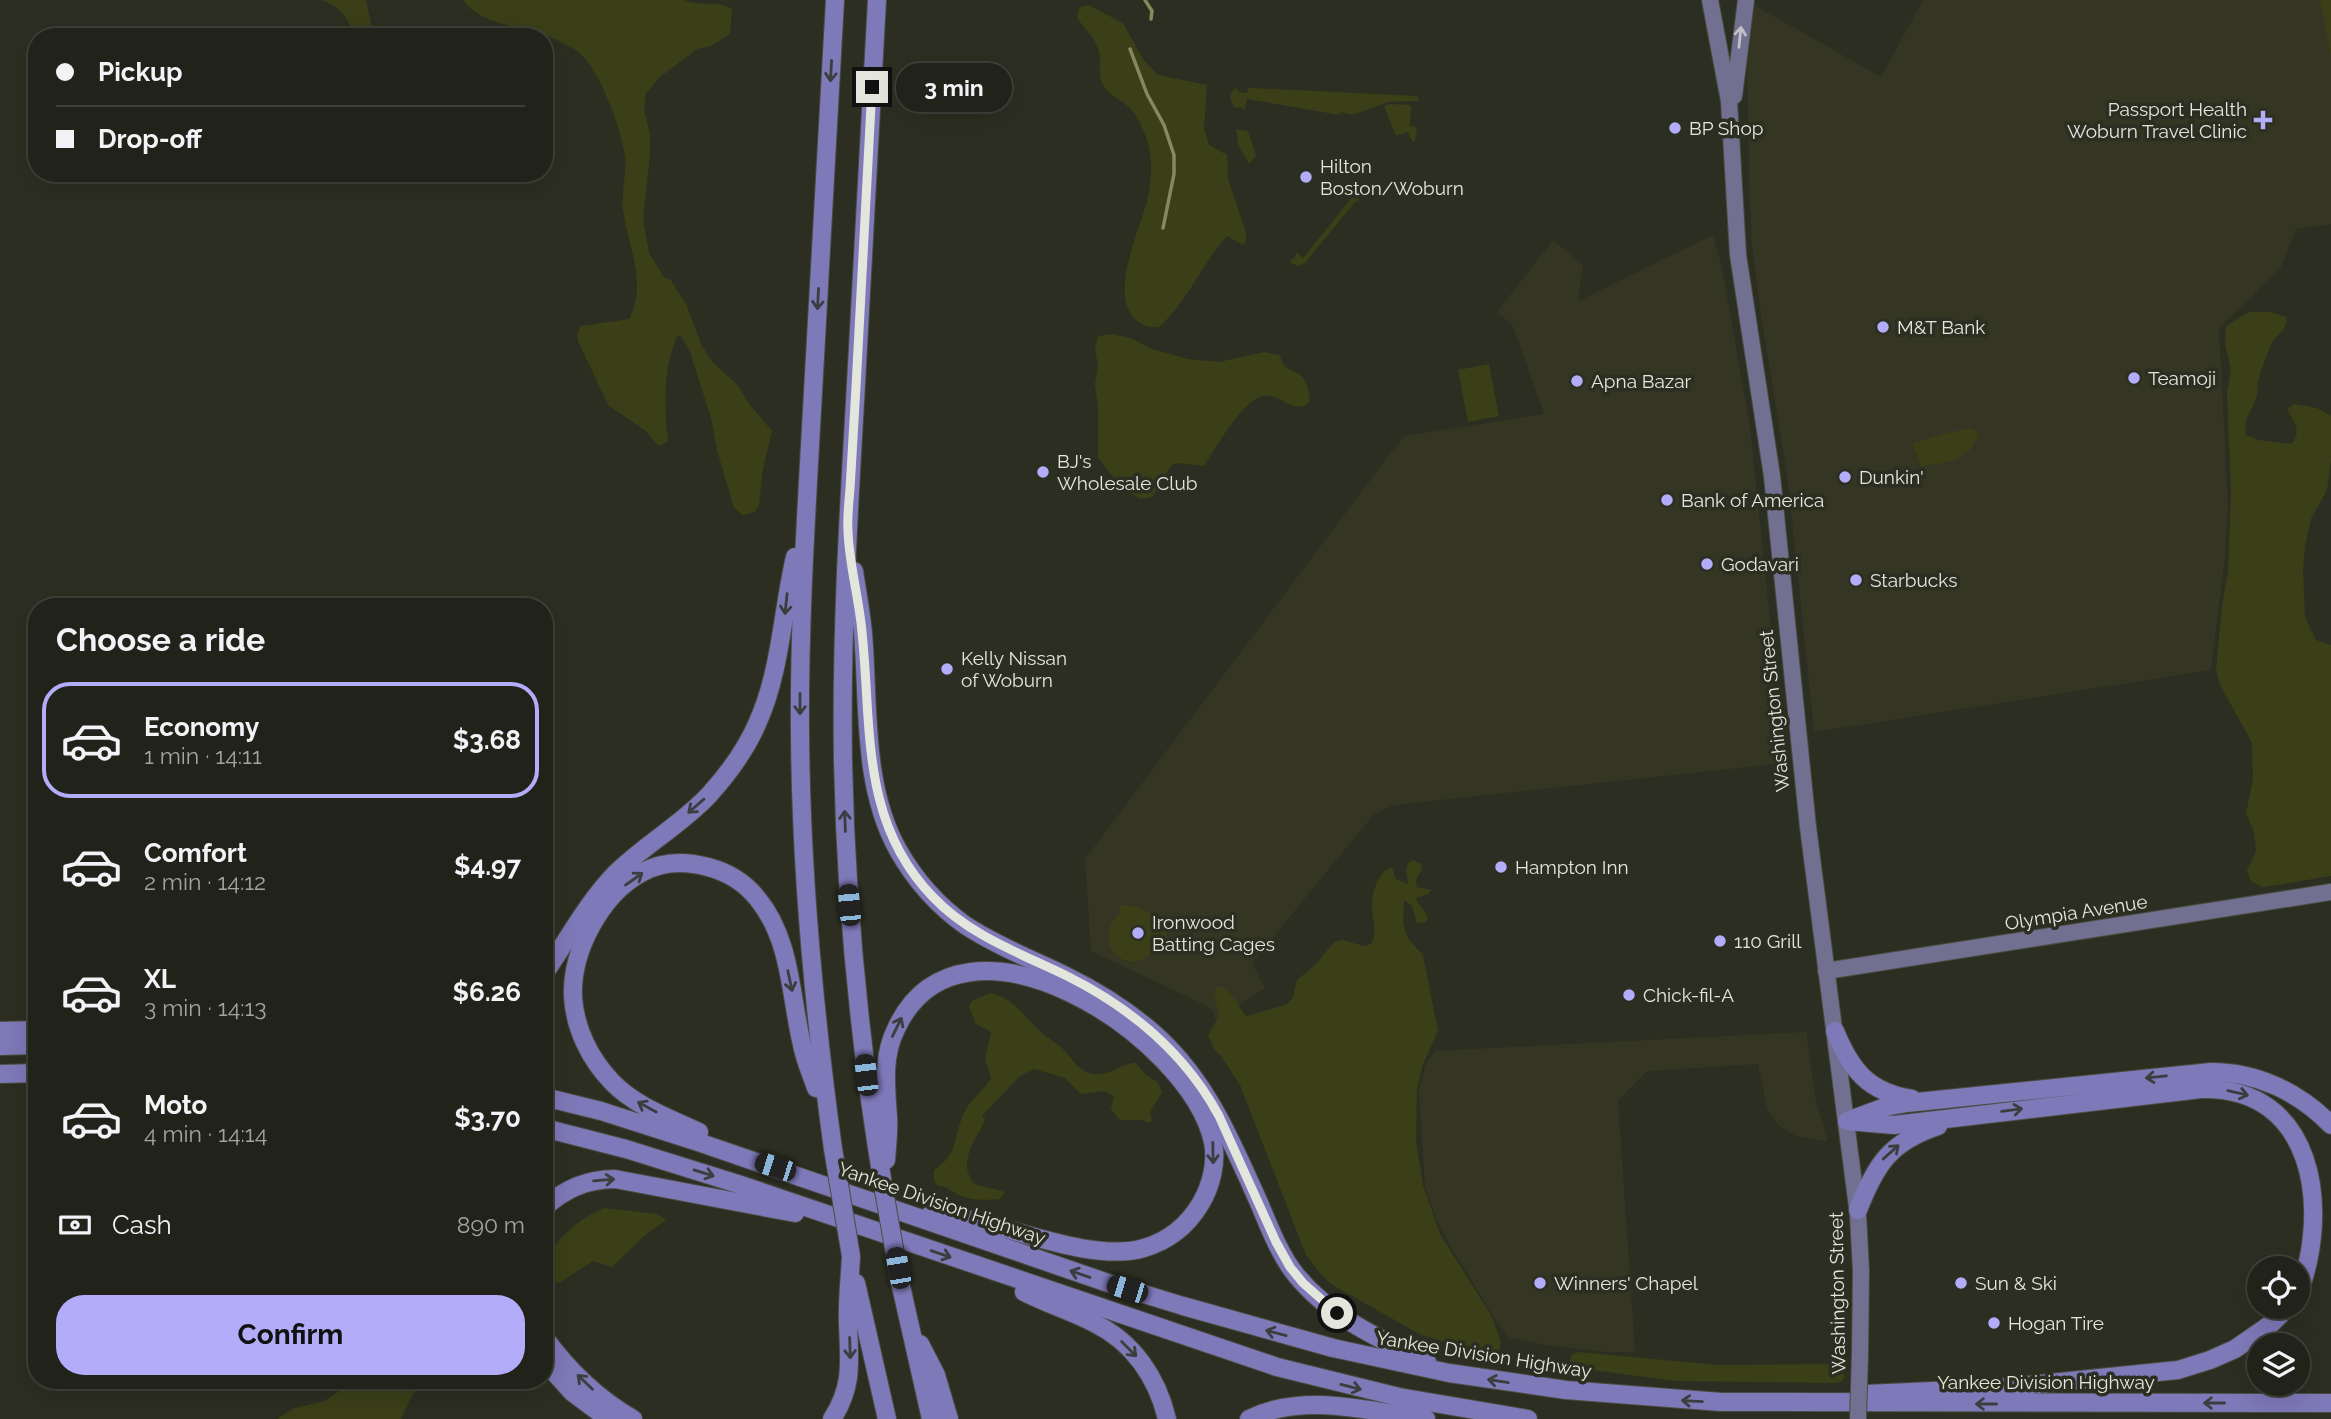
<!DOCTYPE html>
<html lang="en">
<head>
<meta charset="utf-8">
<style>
  :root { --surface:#212219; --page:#2d2f26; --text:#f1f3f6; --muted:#a2a4a2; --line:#3e3f38; --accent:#b3adf9 }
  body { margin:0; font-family:Raleway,sans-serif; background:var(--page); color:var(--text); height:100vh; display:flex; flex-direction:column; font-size:26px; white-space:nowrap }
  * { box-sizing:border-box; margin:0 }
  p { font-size:23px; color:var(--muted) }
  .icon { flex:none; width:38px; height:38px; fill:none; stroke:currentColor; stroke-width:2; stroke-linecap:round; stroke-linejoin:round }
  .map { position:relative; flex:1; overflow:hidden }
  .panel { position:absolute; left:28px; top:598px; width:525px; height:791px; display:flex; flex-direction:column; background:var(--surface); border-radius:28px; box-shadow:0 7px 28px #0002,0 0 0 2px var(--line) }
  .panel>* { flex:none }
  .banner { position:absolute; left:28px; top:28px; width:525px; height:154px; border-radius:28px; box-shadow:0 7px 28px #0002,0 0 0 2px var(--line); display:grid; align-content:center; height:154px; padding:0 28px; background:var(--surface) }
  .controls { position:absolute; left:2247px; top:1256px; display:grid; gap:14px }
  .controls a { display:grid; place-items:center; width:63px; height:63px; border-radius:50%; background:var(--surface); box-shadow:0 7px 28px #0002,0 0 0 2px var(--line); font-size:35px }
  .end { position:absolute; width:32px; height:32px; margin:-16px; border:9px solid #e4e5dd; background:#111; box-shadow:0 0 0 4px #111 }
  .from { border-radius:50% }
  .bubble { position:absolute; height:49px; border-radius:24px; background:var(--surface); box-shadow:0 7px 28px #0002,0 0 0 2px var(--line); font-size:23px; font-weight:700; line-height:49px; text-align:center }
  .car { position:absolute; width:21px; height:42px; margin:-21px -10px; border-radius:9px; box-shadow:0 0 5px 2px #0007; background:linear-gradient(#222 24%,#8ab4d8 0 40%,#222 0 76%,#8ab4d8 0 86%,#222 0) }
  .banner b { display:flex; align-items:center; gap:24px; height:66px; font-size:26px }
  .banner b+b { border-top:2px solid var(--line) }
  .banner i { width:18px; height:18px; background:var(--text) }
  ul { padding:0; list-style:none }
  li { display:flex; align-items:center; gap:21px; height:116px; margin:0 14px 10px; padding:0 14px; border:4px solid transparent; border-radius:28px }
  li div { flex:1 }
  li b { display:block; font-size:26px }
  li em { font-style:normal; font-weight:700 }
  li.active { border-color:var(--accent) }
  li>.icon { width:63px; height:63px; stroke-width:1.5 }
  h2 { padding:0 28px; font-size:32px; line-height:84px }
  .pay { display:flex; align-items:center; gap:18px; height:77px; padding:0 28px; font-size:26px }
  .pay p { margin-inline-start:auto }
  .button { display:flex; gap:14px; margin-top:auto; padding:14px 28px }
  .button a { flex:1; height:80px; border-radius:28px; background:var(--accent); color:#111; font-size:28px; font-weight:700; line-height:80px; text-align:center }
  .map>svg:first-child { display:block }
</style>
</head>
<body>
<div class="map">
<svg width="2331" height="1419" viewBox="0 0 2331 1419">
  <rect width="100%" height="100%" fill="#2c2e21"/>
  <g fill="#343623">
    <polygon points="1923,0 2327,0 2331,20 2331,224 2296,229 2281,267 2219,328 2228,505 2225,558 2211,670 1814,732 1788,481 1761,315 1752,245 1749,184 1747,47 1752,14 1754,5 1881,77"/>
    <polygon points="1713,235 1722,268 1750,427 1785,763 1394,805 1374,814 1252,963 1265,988 1216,1020 1211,1008 1091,951 1085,859 1393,450 1405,436 1544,414 1513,326 1497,312 1553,240 1583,265 1578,301"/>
    <polygon points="1806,1032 1816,1102 1828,1142 1796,1136 1778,1125 1767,1109 1758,1064 1647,1071 1618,1101 1635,1352 1606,1352 1546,1345 1510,1338 1497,1322 1449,1244 1438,1223 1425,1187 1419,1090 1426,1063 1435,1051"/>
  </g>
  <g fill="#3a3f18">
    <path d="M322,0h44l8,37h-20c-6,-20 -12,-29 -32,-37z"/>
    <path d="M463,0h221c15,7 33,0 48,9l-2,25 -19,12 -14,3 -37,28 -14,16 -2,17 6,25v21l-7,62 6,35 15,24 6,2 16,25 16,42 11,17 24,21 13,21 22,26 -9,38 -4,36 -4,7 -12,3 -9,-7 -17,-58 -6,-32 -21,-66 -9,-16h-3l-2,3c-13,32 -12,69 -8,102l-8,5 -4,-2 -10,-13 -38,-26 -30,-64 -1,-7 4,-8 48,-7c19,-36 -1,-72 -6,-109 -2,-18 4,-35 2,-53 -2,-25 -27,-92 -47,-105 -13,-9 -29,-16 -44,-20 -26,-8 -54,-9 -71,-32z"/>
    <polygon points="2320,0 2331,0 2331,56"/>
    <path d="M1088,5l35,18 20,36 15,16 49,10 -3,43 5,17 18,10 1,23 18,55v8l-3,4 -16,-9c-25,28 -40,66 -68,91 -10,1 -17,-1 -24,-8 -26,-26 4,-87 12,-118 4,-17 6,-36 2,-53 -2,-12 -10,-30 -18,-39 -8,-9 -22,-13 -28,-24 -7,-13 0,-24 -5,-37 -4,-12 -15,-20 -21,-31l3,-10z"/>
    <path d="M1236,87l3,5 8,1 1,-5h5l164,8 2,5 -31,1 -36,13 -11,-3 -1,3 -93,-16 -3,12 -3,-4 -6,1c-6,-7 -6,-15 1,-21z"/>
    <polygon points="1390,104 1411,105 1410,126 1417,127 1415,141 1412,141 1408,132 1396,136 1384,106"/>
    <polygon points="1236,129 1248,131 1256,155 1249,164 1238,144"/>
    <polygon points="1354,195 1360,200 1355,202 1305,263 1298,266 1291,263 1290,260 1295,258 1296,252 1303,258"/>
    <path d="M2249,312h21l16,5c3,13 -10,17 -15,28 -5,11 -10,25 -13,37 -1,5 0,12 -2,17 -6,14 -13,20 -10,36l12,5 33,4c12,-12 2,-23 -4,-35l7,-5 23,4 14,8v44l-4,30 -16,29 -6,27 -2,23 2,48 11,23 15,5v231l-66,11h-4l-11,-7 -3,-10 9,-19 -2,-19 -8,-19 7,-34 -1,-36 -33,-60 -3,-15 6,-62 6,-34 3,-80 -4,-100 4,-22 -6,-26 1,-18z"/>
    <path d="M1112,334l19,4 18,10 39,11 31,3 45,-10 16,3c4,17 9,12 20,20 8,6 9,17 10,27 -17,15 -32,-13 -51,-5 -20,10 -43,50 -55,69l-27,-3 -5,2 -20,32 -11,2 -18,-10 -25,-31v-50l-3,-24 3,-18 -3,-17 3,-13z"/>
    <polygon points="1489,364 1499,416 1468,422 1458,370"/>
    <path d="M1970,428l9,5c-9,28 -32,30 -58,33l-8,-22 30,-10z"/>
    <path d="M1413,860l8,4 1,5 -6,11 1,7 15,3 -4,4 -12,4c1,8 10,11 12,20l-2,4 -9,1 -5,-17 -8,-6 -1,24 6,16 14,15 15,76 -15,33 -6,25 -1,51 7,45 17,49 51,81 10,27 -2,9 -12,3 -66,-19 -90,-51 -11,-11 -14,-18 -66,-170 -19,-29 -7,-7 -6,-14 12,-20 -6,-18 2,-9 7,-2 11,12 10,16 3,2 41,-12 5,-7 4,-17 19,-16 18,-22 8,-2 22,6 7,-2c7,-12 2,-21 1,-34 -1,-15 5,-38 20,-43l4,12 12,5 -2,-14 2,-7z"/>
    <path d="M1119,905c26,0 46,14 51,40h-11c-29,41 -72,-4 -39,-32z"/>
    <path d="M990,993c27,7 32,22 51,39 6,6 15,10 21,16 10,10 17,25 33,26 18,2 27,-12 41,-11l11,13 11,6 4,11 -12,19 2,9 -5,2 -5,-3h-22l-9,-11 3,-13 -10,-5 -23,3 -16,-16 -31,-9 -15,8 -37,39 3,4c-10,22 -28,41 -11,64l31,8 -5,7c-15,1 -27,2 -41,-4 -8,-4 -12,-9 -21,-9l-4,-6v-10c25,-16 19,-34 30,-57 6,-14 20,-22 27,-35l-6,-19 6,-27 -15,-8 -7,-17 3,-6z"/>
    <path d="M604,1208l53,6 9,6 -23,17 -31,30 -19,-6 -34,22 -8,-2c-17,-31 29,-63 53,-73z"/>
    <polygon points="1578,1352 1718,1365 1830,1364 1840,1366 1845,1376 1841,1382 1834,1383 1675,1381 1570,1367 1569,1365 1571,1355"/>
    <polygon points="354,1381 423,1381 411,1397 401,1419 277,1419 294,1408 325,1401"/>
  </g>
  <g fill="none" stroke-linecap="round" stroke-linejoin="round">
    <g stroke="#858a5e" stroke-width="3.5">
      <polyline points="1145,0 1152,11 1151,19"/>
      <polyline points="1130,49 1147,94 1164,125 1174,155 1174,174 1163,228"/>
    </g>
    <g stroke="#4a4c41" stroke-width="18">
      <g id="major">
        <polyline points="1710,0 1729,101 1738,255 1772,476 1808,827 1858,1215 1861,1271 1860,1354"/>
        <polyline points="1734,96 1746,0"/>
        <polyline points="1826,971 2331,892"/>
      </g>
    </g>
    <g stroke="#4a4c41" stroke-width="20">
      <g id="highway">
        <path d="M877,0c-7,134 -15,268 -22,402 -7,120 -14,239 -12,360 3,144 17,287 41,429"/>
        <path d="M854,571c3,20 7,41 9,62 6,72 -1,153 35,217 17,30 39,55 67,75 30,20 66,34 99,50 35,17 67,37 96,64 49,46 73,106 100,166 10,24 20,50 36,70 34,42 84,64 131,87"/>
        <path d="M544,974c23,-33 43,-71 71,-100 29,-29 66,-49 94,-79 19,-21 37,-46 48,-71 24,-53 25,-111 38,-167"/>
        <polyline points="0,1031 37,1030"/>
        <path d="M1835,1031c16,39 33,61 77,68"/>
        <polyline points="0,1046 37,1045"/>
        <polyline points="0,1074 37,1073"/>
        <polyline points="544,1097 601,1111 701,1143 1108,1283 1183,1306 1333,1348 1449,1373 1566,1390 1721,1402 2331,1403"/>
        <path d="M1850,1120l35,-13 22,-4 304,-31c46,0 88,20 120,53"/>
        <path d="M1847,1121l47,4 307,-36c114,-3 130,120 97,206"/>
        <polyline points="544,1128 626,1149 738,1184 1277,1367 1399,1397 1528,1419"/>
        <path d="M699,1132c-30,-14 -64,-26 -87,-50 -22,-23 -37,-53 -39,-85 -2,-46 28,-102 68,-124 21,-12 45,-12 67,-6 19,5 37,16 49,31 36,43 33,103 47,155 3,12 8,23 12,35"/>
        <path d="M833,1149c-19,-138 -32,-276 -33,-415 -1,-108 6,-216 12,-324 8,-137 15,-273 23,-410"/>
        <path d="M886,1160c1,-14 3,-29 2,-43 -2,-30 -6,-60 8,-88 65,-141 294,7 317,113 4,21 -2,44 -12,61 -13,22 -33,38 -57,45 -50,15 -132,-21 -182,-30 -10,-2 -21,-3 -31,-4"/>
        <path d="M544,1208c20,-19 43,-29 71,-29l180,34"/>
        <path d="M1858,1210c18,-46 32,-68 80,-84"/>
        <polyline points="900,1282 931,1419"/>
        <polyline points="856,1283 887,1419"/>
        <path d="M1024,1292c23,12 47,19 70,31 39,19 63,54 73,96"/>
        <path d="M544,1337c24,33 54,62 89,82"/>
        <polyline points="920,1344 936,1375 949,1419"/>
        <polyline points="544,1361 572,1392 608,1419"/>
        <polyline points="1866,1394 2000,1388 2178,1370 2210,1360 2235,1349 2271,1324 2288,1307"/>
        <path d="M832,1419c22,-34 17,-59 16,-96 -1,-22 2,-45 3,-67"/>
        <path d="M1249,1419c54,-27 119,-8 177,0"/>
      </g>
    </g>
    <use href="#major" stroke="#727090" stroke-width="16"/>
    <use href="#highway" stroke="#7e79b8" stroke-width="18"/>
    <g stroke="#4a4c41" stroke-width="18" stroke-linecap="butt">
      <polyline id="major-bridge" points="1858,1419 1860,1354"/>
    </g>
    <g stroke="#4a4c41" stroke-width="20" stroke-linecap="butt">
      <g id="highway-bridge">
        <polyline points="833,1149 851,1256"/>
        <polyline points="884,1191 900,1282"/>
      </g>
    </g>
    <use href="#major-bridge" stroke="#727090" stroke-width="16"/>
    <use href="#highway-bridge" stroke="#7e79b8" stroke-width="18"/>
  </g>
  <defs><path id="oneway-shaft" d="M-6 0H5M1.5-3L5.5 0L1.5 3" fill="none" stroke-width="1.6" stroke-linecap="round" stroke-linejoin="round" transform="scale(1.75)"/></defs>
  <use stroke="#c2c2c6" href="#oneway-shaft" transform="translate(1740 37) rotate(-84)"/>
  <g stroke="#3c3d3f">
    <use href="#oneway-shaft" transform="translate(831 71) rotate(93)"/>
    <use href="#oneway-shaft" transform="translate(818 299) rotate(93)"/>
    <use href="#oneway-shaft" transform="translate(786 604) rotate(96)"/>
    <use href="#oneway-shaft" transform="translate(800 704) rotate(90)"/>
    <use href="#oneway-shaft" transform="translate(696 806) rotate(139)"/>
    <use href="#oneway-shaft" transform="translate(845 821) rotate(-92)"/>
    <use href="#oneway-shaft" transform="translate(634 879) rotate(-35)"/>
    <use href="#oneway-shaft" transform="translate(790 981) rotate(78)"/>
    <use href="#oneway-shaft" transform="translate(897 1027) rotate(-64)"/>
    <use href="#oneway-shaft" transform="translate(2156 1077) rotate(174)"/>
    <use href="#oneway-shaft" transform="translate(2238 1093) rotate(13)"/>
    <use href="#oneway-shaft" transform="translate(647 1107) rotate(-151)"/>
    <use href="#oneway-shaft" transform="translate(2012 1110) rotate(-7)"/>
    <use href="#oneway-shaft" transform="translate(1891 1152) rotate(-42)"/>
    <use href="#oneway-shaft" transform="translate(1213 1153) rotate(89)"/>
    <use href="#oneway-shaft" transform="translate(704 1173) rotate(17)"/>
    <use href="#oneway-shaft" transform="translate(604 1180) rotate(-5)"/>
    <use href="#oneway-shaft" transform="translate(941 1254) rotate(19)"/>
    <use href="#oneway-shaft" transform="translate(1080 1274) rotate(-161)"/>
    <use href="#oneway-shaft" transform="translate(1276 1333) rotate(-165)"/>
    <use href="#oneway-shaft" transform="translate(850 1348) rotate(88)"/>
    <use href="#oneway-shaft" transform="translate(1129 1349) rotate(45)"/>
    <use href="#oneway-shaft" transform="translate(1498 1381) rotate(-171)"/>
    <use href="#oneway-shaft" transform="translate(585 1382) rotate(-136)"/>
    <use href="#oneway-shaft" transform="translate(1351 1387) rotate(14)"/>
    <use href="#oneway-shaft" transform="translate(1692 1401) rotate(-177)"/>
    <use href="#oneway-shaft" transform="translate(2214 1403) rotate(180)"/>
    <use href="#oneway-shaft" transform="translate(1986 1404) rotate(180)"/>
  </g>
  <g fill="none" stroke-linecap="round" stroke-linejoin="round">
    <path stroke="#e4e5dd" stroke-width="9" d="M872,87c-5,100 -11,200 -16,300 -2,34 -4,68 -6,102 -1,13 -3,28 -2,42 1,33 11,67 14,101 10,95 -2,190 71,265 37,39 87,56 134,79 64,32 118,77 152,140l57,126 14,25 13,16 34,30"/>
  </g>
  <g fill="#b3adf9" stroke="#2c2e21" stroke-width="2.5">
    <path d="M2259.5 109.5h7v7h7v7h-7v7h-7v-7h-7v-7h7z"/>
    <circle cx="1675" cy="128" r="7"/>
    <circle cx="1306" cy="177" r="7"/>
    <circle cx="1883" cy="327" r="7"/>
    <circle cx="2134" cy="378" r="7"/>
    <circle cx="1577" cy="381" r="7"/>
    <circle cx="1043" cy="472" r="7"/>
    <circle cx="1845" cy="477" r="7"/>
    <circle cx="1667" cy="500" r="7"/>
    <circle cx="1707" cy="564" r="7"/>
    <circle cx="1856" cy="580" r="7"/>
    <circle cx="947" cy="669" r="7"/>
    <circle cx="1501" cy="867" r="7"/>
    <circle cx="1138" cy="933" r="7"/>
    <circle cx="1720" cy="941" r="7"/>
    <circle cx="1629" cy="995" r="7"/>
    <circle cx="1540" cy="1283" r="7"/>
    <circle cx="1961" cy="1283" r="7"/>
    <circle cx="1994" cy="1323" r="7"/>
  </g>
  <g text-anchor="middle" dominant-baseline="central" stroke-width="7" stroke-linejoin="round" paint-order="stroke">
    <g font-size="19" fill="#e4e5dd" stroke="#2c2e21" text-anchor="start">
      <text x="2247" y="109" text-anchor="end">Passport Health<tspan x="2247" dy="22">Woburn Travel Clinic</tspan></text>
      <text x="1689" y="128">BP Shop</text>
      <text x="1320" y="166">Hilton<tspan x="1320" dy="22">Boston/Woburn</tspan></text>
      <text x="1897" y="327">M&amp;T Bank</text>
      <text x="2148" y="378">Teamoji</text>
      <text x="1591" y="381">Apna Bazar</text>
      <text x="1057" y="461">BJ's<tspan x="1057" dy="22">Wholesale Club</tspan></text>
      <text x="1859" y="477">Dunkin'</text>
      <text x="1681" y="500">Bank of America</text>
      <text x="1721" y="564">Godavari</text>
      <text x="1870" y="580">Starbucks</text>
      <text x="961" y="658">Kelly Nissan<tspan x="961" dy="22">of Woburn</tspan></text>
      <text x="1515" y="867">Hampton Inn</text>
      <text x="1152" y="922">Ironwood<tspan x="1152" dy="22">Batting Cages</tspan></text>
      <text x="1734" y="941">110 Grill</text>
      <text x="1643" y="995">Chick-fil-A</text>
      <text x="1554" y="1283">Winners' Chapel</text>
      <text x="1975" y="1283">Sun &amp; Ski</text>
      <text x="2008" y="1323">Hogan Tire</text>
    </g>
    <g font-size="19" fill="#e4e5dd" stroke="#2c2e21">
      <text transform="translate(1774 711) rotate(-96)">Washington Street</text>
      <text transform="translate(2076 912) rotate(-9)">Olympia Avenue</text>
      <text transform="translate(942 1203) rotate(19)">Yankee Division Highway</text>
      <text transform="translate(1837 1293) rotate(-91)">Washington Street</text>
      <text transform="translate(1484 1354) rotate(9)">Yankee Division Highway</text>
      <text x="2046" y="1382">Yankee Division Highway</text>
    </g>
  </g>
</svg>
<div class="controls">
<a><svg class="icon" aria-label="locate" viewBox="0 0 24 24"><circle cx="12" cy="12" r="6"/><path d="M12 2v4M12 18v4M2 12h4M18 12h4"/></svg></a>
<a><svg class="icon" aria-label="layers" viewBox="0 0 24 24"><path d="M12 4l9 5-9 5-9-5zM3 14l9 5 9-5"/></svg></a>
</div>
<i class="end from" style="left:1337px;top:1313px"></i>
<i class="end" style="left:872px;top:87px"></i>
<div class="bubble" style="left:896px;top:63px;width:116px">3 min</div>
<i class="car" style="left:849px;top:905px;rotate:355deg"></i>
<i class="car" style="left:866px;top:1075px;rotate:353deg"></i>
<i class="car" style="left:775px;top:1167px;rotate:288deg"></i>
<i class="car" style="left:898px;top:1268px;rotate:350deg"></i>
<i class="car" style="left:1127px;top:1289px;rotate:287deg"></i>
<div class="banner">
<b><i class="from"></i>Pickup</b>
<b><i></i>Drop-off</b>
</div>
<section class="panel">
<h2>Choose a ride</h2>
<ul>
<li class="active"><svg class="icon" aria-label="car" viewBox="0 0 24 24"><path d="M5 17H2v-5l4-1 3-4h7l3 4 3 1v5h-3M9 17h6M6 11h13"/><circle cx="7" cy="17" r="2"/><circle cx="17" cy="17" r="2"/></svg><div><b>Economy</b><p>1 min · 14:11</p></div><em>$3.68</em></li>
<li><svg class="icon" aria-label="car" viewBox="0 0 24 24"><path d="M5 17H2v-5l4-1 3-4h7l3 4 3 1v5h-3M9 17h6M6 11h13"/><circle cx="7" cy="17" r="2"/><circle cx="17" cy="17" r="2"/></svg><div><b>Comfort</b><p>2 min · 14:12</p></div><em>$4.97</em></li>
<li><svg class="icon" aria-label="car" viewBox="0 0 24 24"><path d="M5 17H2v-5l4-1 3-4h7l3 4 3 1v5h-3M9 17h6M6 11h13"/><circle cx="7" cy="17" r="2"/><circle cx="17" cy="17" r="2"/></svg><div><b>XL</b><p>3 min · 14:13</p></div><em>$6.26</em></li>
<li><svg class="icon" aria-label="car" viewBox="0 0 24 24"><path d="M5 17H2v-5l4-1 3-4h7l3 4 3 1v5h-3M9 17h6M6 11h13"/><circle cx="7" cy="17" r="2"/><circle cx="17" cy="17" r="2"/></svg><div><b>Moto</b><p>4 min · 14:14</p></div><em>$3.70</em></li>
</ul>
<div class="pay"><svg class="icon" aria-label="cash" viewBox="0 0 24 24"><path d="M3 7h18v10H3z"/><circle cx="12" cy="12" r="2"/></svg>Cash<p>890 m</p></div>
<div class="button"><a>Confirm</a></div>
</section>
</div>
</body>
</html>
